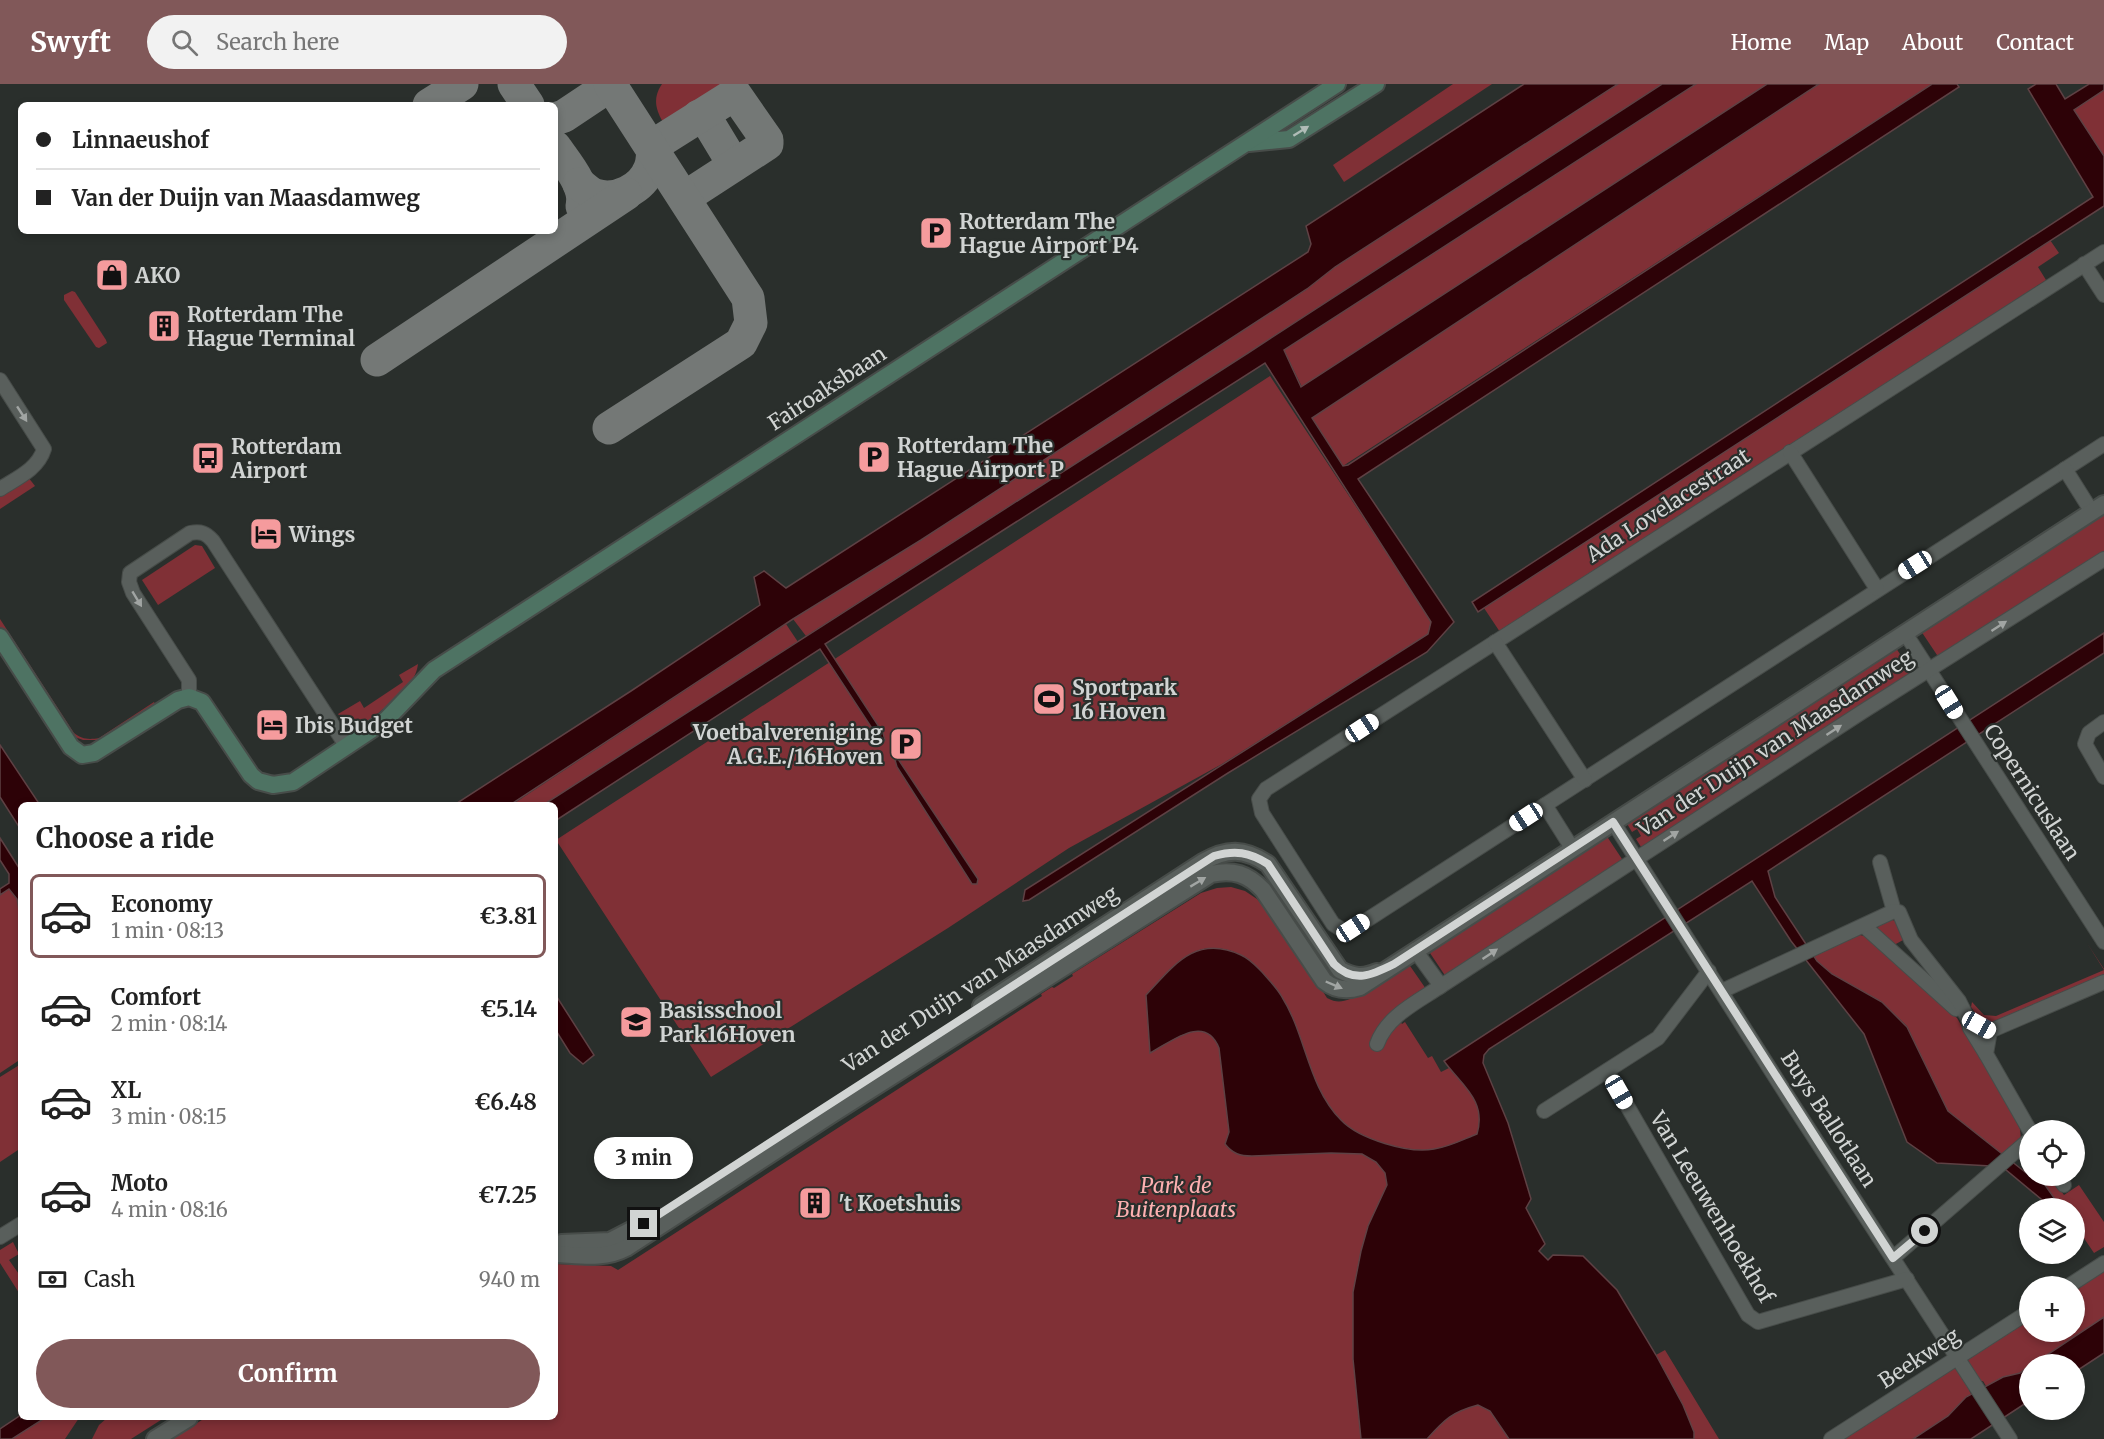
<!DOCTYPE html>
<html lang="en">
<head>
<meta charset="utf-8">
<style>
  :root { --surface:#fff; --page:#f2f2f2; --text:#222; --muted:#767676; --line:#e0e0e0; --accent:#815859 }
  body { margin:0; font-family:Merriweather,serif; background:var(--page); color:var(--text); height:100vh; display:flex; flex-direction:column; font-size:22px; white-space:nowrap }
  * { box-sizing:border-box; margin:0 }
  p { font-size:20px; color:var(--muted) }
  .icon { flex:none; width:33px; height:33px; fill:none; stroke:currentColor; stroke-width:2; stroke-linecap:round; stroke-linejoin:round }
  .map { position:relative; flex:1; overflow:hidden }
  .drawer { position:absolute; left:18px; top:718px; width:540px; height:618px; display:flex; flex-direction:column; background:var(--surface); border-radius:9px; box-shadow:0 3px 9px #0003 }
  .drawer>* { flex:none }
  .guide { position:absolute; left:18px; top:18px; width:540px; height:132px; border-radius:9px; box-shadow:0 3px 9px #0003; display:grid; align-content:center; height:132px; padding:0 18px; background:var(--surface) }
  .tools { position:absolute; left:2019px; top:1036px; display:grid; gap:12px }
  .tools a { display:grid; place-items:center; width:66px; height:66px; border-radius:50%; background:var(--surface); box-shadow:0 3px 9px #0003; font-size:30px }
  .end { position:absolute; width:27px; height:27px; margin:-14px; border:8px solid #d1d4d3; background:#111; box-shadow:0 0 0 3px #111 }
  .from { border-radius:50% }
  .bubble { position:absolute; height:42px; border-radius:21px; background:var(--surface); box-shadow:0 3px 9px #0003; font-size:20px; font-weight:700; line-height:42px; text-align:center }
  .car { position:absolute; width:18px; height:36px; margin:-18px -9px; border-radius:8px; box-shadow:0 0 4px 2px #0007; background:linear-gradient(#fff 24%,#345 0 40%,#fff 0 76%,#345 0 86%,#fff 0) }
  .guide b { display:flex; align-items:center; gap:21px; height:57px; font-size:22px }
  .guide b+b { border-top:2px solid var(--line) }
  .guide i { width:15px; height:15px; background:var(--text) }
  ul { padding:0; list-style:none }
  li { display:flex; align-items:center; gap:18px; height:84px; margin:0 12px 9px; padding:0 6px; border:3px solid transparent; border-radius:9px }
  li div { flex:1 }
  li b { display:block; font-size:22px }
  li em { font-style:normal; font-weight:700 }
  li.selected { border-color:var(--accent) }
  li>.icon { width:54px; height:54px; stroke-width:1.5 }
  h2 { padding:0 18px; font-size:27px; line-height:72px }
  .pay { display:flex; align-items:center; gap:15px; height:66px; padding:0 18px; font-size:22px }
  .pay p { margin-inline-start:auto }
  .primary-button { display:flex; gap:12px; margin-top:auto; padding:12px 18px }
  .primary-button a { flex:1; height:69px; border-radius:36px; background:var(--accent); color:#fff; font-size:24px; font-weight:700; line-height:69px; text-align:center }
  header { display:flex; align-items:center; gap:36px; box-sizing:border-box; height:84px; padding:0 30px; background:var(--accent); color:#fff }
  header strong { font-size:28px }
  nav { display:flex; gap:33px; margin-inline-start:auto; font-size:21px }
  .search { width:420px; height:54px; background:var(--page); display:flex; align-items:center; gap:15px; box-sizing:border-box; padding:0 21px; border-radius:33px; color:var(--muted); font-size:22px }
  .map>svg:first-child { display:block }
</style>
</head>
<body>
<header>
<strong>Swyft</strong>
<div class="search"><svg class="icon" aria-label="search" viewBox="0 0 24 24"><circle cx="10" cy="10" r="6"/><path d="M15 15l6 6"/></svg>Search here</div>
<nav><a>Home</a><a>Map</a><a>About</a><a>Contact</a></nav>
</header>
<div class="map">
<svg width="2104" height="1355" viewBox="0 0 2104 1355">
  <rect width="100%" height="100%" fill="#2a2f2c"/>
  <g fill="#803036">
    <path d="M662,0h72l-68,43c-9,-14 -15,-27 -4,-43z"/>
    <polygon points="1453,0 1492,0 1344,98 1333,81"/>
    <polygon points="1618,0 1662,0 1248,269 806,552 793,535 921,456 1307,205 1335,183"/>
    <polygon points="1696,0 1767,0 1302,303 1284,266"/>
    <polygon points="1819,0 1932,0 1343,382 1312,334"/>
    <polygon points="2104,6 2104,72 2074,26"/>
    <polygon points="2050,156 2059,169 2038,183 2046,196 1500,548 1484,524"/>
    <polygon points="72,207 75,208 106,256 107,259 99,264 96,263 64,216 64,211"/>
    <polygon points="1270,292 1432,538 1428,550 1222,680 1069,764 948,844 711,993 556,756"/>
    <polygon points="28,393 35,402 0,425 0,410"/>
    <polygon points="2104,428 2104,467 1939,574 1921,547"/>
    <polygon points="195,461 202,462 215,484 158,521 142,496"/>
    <path d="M0,535l74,114c8,6 14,7 25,5l55,-36 3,5 -59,33h-15l-8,-3 -21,-26 -54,-84z"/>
    <polygon points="786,540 798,558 543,721 510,722"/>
    <polygon points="1896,564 1913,590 1643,766 1636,755 1641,752 1637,745 1632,748 1626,738"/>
    <path d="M418,580c-2,19 -21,34 -33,48l-2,-3c-14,13 -31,24 -45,5l22,-13 4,7 39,-26 -4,-7z"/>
    <polygon points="1606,751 1624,778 1446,893 1428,866"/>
    <path d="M1231,803l14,4 12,8 30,35 40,64c9,5 15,4 23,1l58,-36 18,26 -33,21 9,14 3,-2 23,36 4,-2 9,16 8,-4 25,28 62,160 138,134 -18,-35 9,-5 54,89h-1547l33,-21h350v-154l56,2 7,4 424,-274 -1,-2 11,-7 2,1 19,-12 -1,-2 129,-81 16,-5z"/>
    <polygon points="9,805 17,815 19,827 21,830 21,975 0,989 0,811"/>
    <polygon points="1887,835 1897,837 1905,855 1894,861 1877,846 1879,840"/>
    <polygon points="1860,851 1871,854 1877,860 1957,934 2001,1009 2020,1045 2021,1056 2005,1072 1948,1027 1907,942 1882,918 1832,890 1817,877 1813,870"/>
    <polygon points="2087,859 2104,885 2104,890 1990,939 1980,936 1971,923 1972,918 1984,931 1996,932 2104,886"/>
    <polygon points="21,980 21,1064 0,1078 0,993"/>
    <polygon points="2032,1092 2049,1092 2064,1111 2079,1101 2104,1138 2104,1163 2094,1169 2075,1141 2074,1125 2062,1125 2045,1101"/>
    <polygon points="13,1158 19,1170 9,1176 21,1193 21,1212 0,1179 0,1166"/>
    <polygon points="2104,1186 2104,1233 2020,1289 2003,1293 1986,1302 1983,1297 1980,1298 1967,1275 2029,1234 2030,1248 2074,1248 2075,1205"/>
    <polygon points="1956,1282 1971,1304 1969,1306 1971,1310 1966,1313 1948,1332 1913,1355 1843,1355"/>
    <polygon points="45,1334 79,1334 65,1355 12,1355"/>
    <polygon points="107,1334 164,1334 131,1355 92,1355 99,1341"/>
  </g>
  <g fill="#2d0207" stroke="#5e4144" stroke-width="1.5">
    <polygon points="1524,0 1618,0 1335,183 1307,205 921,456 793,535 510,721 454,721 631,607 760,521 754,493 764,487 786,504 1308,168 1311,160 1306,142"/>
    <polygon points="1662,0 1696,0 1284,266 1301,303 1767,0 1819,0 1312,334 1343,382 1348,381 1932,0 1957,0 1959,3 1358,395 1454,538 1427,568 1228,689 1029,816 1023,817 1025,806 1428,550 1431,538 1265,279 825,560 883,649 885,656 884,657 877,652 820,565 555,737 555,722 543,721 1248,269"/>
    <polygon points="2036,0 2056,0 2065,15 2089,0 2104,0 2104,6 2074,26 2104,72 2104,122 1478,528 1472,518 2093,113 2028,5"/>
    <path d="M2104,549v20l-336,218 7,26 42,64 15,13 50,28 25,25 41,84 82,65 15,9 17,24h-12l-3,-5 -41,-34 -15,-4 -54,-3 -30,-21 -43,-108 -73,-93 -39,-60 -263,168 -5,6 -1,8 25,60 23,76 -5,9 19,36 -6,7 9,9 5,-5 30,1 34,34 39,65 27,50 11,27v7h-185l-19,-28 -12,-6c-26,7 -33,14 -51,34h-66l-8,-80v-67l8,-41 7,-25 19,-41 -2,-12 -9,-11 -14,-8 -31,-1 -79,3c-12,0 -19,-2 -27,-12l4,-12 -10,-84c-14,-35 -48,-6 -69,5l-4,-58c28,-30 50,-61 95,-40 9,4 14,10 21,17 7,8 15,16 20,25 24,38 26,90 59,123 18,19 68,34 93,29 15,-2 30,-10 43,-15 10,-34 -16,-49 -33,-73z"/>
    <polygon points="0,661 40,721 21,722 21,746 0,713"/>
    <polygon points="898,675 978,795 977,800 972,800 897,683 895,676"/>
    <polygon points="0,754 21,787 21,830 19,827 17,815 9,805 0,811 0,805 9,799 9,790 0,776"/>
    <polygon points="555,910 594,971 583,980 570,969 555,945"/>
    <polygon points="2104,1233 2104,1269 2075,1288 2074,1281 2032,1281"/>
    <polygon points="2029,1282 2029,1317 1971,1355 1913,1355 1948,1332 1966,1313 2003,1293 2020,1289"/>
    <polygon points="21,1331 21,1334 45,1334 12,1355 0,1355 0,1345"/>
  </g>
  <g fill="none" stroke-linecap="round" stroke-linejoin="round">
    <g stroke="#747876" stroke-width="33">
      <polyline points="514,0 528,21"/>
      <polyline points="429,21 462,0"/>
      <polyline points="699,32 705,33 734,81"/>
      <polyline points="555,35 564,32 612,0"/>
      <path d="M555,63c10,15 32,39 27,59"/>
      <path d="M579,100c5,3 10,9 16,11 21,7 47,-6 55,-27 3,-7 2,-16 4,-23l81,-51 32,46v4l-77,50 -4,7"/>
      <polyline points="377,276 626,110"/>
      <polyline points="609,344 741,259 751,239 748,214 610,0"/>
    </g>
    <g stroke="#474c49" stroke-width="16">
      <g id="minor">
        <polyline points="2104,168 1266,705 1259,715 1262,729 1333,840 1344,847 1353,845 2104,360"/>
        <polyline points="2084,180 2104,211"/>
        <path d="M0,296l44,69c-6,20 -27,29 -44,40"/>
        <polyline points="1790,368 1877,505"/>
        <polyline points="2065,385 2092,428"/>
        <polyline points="1905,549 2104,858"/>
        <polyline points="1495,558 1585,696"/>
        <path d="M189,613v-17l-56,-87 -4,-11 1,-9 60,-40c11,-2 16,0 23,8l134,206"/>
        <polyline points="2104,638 2089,649 2085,660 2104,693"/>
        <polyline points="1545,721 1572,764"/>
        <polyline points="1613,738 1788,1013 2010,1355"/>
        <polyline points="1880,778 1894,827"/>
        <polyline points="1864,842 1956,925"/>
        <polyline points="1441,902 1862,628 2104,475"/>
        <polyline points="1722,907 1894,827 1899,828 1911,856 1959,917 1968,935 1990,947 1986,970 2030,1047"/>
        <polyline points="1968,935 1970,944 1986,970"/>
        <polyline points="1990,947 2104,898"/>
        <path d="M1377,960c10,-28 40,-42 64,-58l-26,-36"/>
        <polyline points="1607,987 1748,1231 1758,1238 1907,1195"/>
        <polyline points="1544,1027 1658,954 1709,887"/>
        <polyline points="2058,1092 2064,1101"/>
        <polyline points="0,1153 21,1140"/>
        <polyline points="1893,1174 2030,1055"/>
        <polyline points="2067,1203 2104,1179"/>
        <polyline points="1831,1355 2030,1227"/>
      </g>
    </g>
    <g stroke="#474c49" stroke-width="20">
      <g id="tertiary">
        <path d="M981,922l222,-144c24,-14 41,-14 65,2l72,106c14,7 23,8 37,2"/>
        <polyline points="561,1159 610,1157 641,1141"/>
        <path d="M555,1170c24,1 49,6 71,-6l206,-134 379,-240c22,-5 37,0 52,16l61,91c11,9 23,10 36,6l744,-483"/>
        <polyline points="155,1355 189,1334"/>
      </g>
    </g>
    <g stroke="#474c49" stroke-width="20">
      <g id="secondary">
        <polyline points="1249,59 1289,55 1376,0"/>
        <polyline points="0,553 71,663 82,671 94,669 178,616 189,613 202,618 251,691 258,697 273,701 293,698 386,636 434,586 1337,0"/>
      </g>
    </g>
    <use href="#minor" stroke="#595f5c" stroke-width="14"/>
    <use href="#tertiary" stroke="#595f5c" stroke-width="16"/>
    <use href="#secondary" stroke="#4e7363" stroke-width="16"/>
  </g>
  <defs><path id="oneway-solid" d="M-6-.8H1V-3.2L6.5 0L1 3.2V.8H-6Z" transform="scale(1.5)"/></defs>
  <use fill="#b0bcb7" href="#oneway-solid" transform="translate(1301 47) rotate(-32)"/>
  <g fill="#a1a5a3">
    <use href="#oneway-solid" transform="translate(22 330) rotate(57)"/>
    <use href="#oneway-solid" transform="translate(137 515) rotate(59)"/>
    <use href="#oneway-solid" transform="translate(1999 542) rotate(-33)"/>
    <use href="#oneway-solid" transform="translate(1834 646) rotate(-33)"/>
    <use href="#oneway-solid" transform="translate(1671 752) rotate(-33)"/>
    <use href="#oneway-solid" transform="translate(1198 798) rotate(-31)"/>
    <use href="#oneway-solid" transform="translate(1490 870) rotate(-34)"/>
    <use href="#oneway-solid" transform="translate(1334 901) rotate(23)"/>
  </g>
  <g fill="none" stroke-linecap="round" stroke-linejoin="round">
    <path stroke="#d1d4d3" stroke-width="8" d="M644,1140l570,-368c21,-6 35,-4 54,8l66,100c20,20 38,11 60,0l219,-142 280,436 32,-27"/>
  </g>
  <defs>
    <g id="parking-square" transform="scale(1.725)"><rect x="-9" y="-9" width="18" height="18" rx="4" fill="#f59b9d" stroke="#2a2f2c"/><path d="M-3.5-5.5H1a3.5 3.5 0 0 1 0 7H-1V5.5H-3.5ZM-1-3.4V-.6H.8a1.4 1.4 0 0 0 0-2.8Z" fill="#111"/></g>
    <g id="shop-square" transform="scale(1.725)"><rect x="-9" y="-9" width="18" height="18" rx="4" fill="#f59b9d" stroke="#2a2f2c"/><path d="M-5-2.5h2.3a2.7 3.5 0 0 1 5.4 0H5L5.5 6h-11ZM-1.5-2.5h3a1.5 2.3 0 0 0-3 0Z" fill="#111"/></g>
    <g id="building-square" transform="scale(1.725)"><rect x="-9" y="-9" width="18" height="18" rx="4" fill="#f59b9d" stroke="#2a2f2c"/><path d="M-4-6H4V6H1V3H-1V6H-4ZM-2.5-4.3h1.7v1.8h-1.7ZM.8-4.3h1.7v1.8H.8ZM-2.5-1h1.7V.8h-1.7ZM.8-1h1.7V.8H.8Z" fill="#111"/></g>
    <g id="bus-square" transform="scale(1.725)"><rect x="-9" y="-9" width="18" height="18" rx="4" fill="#f59b9d" stroke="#2a2f2c"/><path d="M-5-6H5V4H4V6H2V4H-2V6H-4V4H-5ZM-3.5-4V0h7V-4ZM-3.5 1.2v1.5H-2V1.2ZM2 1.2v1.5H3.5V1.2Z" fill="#111"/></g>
    <g id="hotel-square" transform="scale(1.725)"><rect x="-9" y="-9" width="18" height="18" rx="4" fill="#f59b9d" stroke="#2a2f2c"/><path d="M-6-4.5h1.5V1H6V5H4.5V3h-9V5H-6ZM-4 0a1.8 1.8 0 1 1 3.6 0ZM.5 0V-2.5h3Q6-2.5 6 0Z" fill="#111"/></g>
    <g id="stadium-square" transform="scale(1.725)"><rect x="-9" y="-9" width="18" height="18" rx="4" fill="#f59b9d" stroke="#2a2f2c"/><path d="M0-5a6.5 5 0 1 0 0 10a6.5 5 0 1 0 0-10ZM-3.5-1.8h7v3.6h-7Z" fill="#111"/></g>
    <g id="school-square" transform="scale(1.725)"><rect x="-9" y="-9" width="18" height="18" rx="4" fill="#f59b9d" stroke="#2a2f2c"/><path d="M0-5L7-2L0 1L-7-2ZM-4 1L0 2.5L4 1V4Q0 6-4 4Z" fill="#111"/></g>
  </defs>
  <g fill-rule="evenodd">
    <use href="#parking-square" x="936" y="149"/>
    <use href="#shop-square" x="112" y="191"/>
    <use href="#building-square" x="164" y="242"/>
    <use href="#parking-square" x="874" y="373"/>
    <use href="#bus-square" x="208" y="374"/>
    <use href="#hotel-square" x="266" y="450"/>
    <use href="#stadium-square" x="1049" y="615"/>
    <use href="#hotel-square" x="272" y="641"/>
    <use href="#parking-square" x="906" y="660"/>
    <use href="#school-square" x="636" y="938"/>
    <use href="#building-square" x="815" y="1119"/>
  </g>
  <g text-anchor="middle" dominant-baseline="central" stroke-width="4.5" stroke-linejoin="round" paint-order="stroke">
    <g font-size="21" font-weight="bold" fill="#d1d4d3" stroke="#2a2f2c" text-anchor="start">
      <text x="959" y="137">Rotterdam The<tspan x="959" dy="24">Hague Airport P4</tspan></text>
      <text x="135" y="191">AKO</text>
      <text x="187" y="230">Rotterdam The<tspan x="187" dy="24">Hague Terminal</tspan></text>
      <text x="897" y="361">Rotterdam The<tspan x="897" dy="24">Hague Airport P</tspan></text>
      <text x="231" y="362">Rotterdam<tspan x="231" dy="24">Airport</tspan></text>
      <text x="289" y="450">Wings</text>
      <text x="1072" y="603">Sportpark<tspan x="1072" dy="24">16 Hoven</tspan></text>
      <text x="295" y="641">Ibis Budget</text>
      <text x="883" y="648" text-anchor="end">Voetbalvereniging<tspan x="883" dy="24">A.G.E./16Hoven</tspan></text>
      <text x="659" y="926">Basisschool<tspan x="659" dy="24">Park16Hoven</tspan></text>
      <text x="838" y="1119">'t Koetshuis</text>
    </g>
    <g font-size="21" fill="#d1d4d3" stroke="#2a2f2c">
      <text transform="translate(827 304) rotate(-33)">Fairoaksbaan</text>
      <text transform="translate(1668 421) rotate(-33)">Ada Lovelacestraat</text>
      <text transform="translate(1775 659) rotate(-33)">Van der Duijn van Maasdamweg</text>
      <text transform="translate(2032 708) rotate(57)">Copernicuslaan</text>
      <text transform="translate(980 895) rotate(-33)">Van der Duijn van Maasdamweg</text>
      <text transform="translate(1829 1035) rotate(57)">Buys Ballotlaan</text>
      <text transform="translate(1712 1123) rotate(59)">Van Leeuwenhoekhof</text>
      <text transform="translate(1919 1274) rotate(-33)">Beekweg</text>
    </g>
    <g font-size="21" font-style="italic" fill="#feb0b1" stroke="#2a2f2c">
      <text x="1176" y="1101">Park de<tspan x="1176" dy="24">Buitenplaats</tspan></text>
    </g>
  </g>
</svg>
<div class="tools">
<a><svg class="icon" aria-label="locate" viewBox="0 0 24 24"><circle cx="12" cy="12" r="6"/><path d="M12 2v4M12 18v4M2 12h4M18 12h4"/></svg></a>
<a><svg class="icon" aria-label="layers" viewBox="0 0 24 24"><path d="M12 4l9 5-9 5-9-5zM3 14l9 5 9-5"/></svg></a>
<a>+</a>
<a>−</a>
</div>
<i class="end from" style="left:1925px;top:1147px"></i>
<i class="end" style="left:644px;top:1140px"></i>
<div class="bubble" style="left:594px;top:1053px;width:99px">3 min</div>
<i class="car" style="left:1915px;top:481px;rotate:238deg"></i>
<i class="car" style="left:1949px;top:618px;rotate:148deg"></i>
<i class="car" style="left:1362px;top:644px;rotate:57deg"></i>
<i class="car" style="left:1526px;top:733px;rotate:237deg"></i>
<i class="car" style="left:1353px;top:844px;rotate:57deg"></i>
<i class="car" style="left:1979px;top:941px;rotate:119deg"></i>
<i class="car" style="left:1619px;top:1008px;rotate:150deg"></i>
<div class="guide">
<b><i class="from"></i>Linnaeushof</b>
<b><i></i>Van der Duijn van Maasdamweg</b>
</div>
<section class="drawer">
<h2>Choose a ride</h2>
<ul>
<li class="selected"><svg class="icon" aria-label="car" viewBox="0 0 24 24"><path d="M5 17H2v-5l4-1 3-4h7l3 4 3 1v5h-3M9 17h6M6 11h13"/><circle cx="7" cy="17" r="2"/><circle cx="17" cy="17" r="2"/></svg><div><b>Economy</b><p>1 min · 08:13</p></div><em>€3.81</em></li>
<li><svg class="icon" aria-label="car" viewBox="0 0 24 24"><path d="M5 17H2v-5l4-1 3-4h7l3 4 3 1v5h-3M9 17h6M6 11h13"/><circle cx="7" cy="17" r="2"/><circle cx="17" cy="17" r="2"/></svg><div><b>Comfort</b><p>2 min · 08:14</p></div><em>€5.14</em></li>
<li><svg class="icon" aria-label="car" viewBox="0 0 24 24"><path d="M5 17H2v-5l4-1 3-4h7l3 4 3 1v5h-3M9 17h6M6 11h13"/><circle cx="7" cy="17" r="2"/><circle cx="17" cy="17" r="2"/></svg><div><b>XL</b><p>3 min · 08:15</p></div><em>€6.48</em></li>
<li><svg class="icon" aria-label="car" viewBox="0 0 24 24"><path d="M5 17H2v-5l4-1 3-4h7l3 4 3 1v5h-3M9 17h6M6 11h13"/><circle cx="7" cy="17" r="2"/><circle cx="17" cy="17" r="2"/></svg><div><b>Moto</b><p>4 min · 08:16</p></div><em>€7.25</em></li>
</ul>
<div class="pay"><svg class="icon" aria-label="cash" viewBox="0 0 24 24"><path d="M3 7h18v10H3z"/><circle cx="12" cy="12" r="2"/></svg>Cash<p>940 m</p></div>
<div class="primary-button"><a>Confirm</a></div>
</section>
</div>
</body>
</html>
